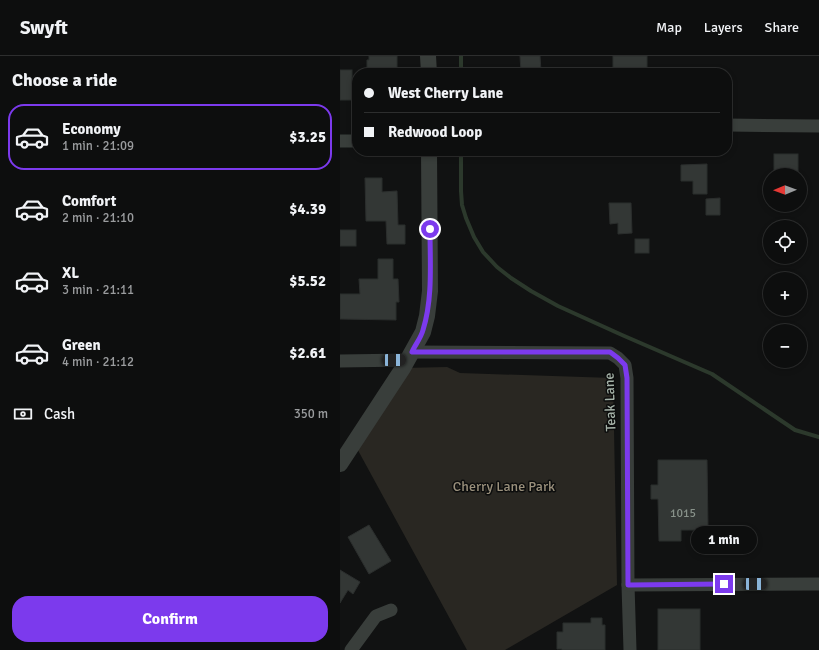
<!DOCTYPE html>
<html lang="en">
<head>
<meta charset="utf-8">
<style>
  :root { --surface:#0d0e0e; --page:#161717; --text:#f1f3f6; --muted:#9a9c9e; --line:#2d2e2e; --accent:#7c3aed }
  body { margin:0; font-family:Signika,sans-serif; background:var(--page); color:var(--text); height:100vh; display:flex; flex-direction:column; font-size:15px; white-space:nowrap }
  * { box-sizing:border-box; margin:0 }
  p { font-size:13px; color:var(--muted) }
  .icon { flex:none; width:22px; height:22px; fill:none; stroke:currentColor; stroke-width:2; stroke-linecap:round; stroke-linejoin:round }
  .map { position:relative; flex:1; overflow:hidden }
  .details { display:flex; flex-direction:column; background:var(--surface); width:340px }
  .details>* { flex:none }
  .top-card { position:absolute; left:12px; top:12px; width:380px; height:88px; border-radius:16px; box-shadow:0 2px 6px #0003,0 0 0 1px var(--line); display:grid; align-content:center; height:88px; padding:0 12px; background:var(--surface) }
  .needle { width:26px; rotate:269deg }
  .buttons { position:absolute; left:423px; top:112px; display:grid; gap:8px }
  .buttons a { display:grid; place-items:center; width:44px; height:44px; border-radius:50%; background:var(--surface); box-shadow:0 2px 6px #0003,0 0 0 1px var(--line); font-size:20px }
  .end { position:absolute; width:18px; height:18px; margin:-9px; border:5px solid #7c3aed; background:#fff; box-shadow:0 0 0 2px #fff }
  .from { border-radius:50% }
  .bubble { position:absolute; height:28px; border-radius:14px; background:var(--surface); box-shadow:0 2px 6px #0003,0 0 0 1px var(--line); font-size:13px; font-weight:700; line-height:28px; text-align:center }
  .car { position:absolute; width:12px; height:24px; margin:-12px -6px; border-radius:5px; box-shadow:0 0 3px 1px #0007; background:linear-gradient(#222 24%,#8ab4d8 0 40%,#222 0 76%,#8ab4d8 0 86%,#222 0) }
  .top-card b { display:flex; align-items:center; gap:14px; height:38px; font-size:15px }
  .top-card b+b { border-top:1px solid var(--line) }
  .top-card i { width:10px; height:10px; background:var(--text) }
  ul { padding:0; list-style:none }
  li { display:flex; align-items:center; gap:12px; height:66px; margin:0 8px 6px; padding:0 4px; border:2px solid transparent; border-radius:16px }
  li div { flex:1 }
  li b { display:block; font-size:15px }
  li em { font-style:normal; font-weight:700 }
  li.current { border-color:var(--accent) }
  li>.icon { width:36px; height:36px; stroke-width:1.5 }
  h2 { padding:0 12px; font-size:18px; line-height:48px }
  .pay { display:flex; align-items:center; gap:10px; height:44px; padding:0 12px; font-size:15px }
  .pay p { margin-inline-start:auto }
  .button { display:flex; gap:8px; margin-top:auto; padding:8px 12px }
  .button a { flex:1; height:46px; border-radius:16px; background:var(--accent); color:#fff; font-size:16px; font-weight:700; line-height:46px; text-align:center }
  header { display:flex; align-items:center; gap:24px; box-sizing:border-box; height:56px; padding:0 20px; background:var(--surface); border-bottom:1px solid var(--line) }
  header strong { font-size:19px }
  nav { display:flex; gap:22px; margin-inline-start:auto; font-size:14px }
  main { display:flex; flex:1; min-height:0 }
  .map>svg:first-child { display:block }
</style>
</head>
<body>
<header>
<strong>Swyft</strong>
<nav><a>Map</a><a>Layers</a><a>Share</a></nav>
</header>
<main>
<section class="details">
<h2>Choose a ride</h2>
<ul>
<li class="current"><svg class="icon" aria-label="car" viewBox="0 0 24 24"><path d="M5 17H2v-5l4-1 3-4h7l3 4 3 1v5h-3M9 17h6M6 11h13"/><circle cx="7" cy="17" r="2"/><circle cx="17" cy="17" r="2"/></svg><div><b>Economy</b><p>1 min · 21:09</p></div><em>$3.25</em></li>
<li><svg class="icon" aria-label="car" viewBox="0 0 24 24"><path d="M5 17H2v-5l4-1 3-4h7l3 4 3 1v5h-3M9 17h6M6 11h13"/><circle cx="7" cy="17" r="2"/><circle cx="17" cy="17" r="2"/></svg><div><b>Comfort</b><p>2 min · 21:10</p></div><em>$4.39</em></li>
<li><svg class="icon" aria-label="car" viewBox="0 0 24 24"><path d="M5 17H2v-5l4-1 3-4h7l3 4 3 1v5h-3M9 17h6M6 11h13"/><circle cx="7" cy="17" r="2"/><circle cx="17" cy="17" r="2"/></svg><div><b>XL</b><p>3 min · 21:11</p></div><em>$5.52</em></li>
<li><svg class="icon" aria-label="car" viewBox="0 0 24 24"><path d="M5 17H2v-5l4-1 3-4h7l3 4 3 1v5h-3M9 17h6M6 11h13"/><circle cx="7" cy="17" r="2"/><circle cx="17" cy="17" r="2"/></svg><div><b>Green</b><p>4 min · 21:12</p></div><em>$2.61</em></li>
</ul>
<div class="pay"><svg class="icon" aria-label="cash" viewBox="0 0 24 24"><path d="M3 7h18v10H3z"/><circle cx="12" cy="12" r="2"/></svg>Cash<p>350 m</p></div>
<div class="button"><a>Confirm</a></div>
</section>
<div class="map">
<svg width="479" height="594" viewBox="0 0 479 594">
  <rect width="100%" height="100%" fill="#111212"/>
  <polygon fill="#292722" points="107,311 120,317 273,322 277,529 165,594 127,594 14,387 63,312"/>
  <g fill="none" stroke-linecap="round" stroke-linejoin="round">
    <g stroke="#2c392c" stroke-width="4">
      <polyline points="121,0 121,17"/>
      <polyline points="121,95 121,135 122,149 126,162 134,181 143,196 157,211 171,222 191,235 218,250 282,279 372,318 455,374 479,381"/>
    </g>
  </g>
  <g fill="#333735" stroke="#2b2e2d">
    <polygon points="29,0 57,0 57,17 27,17 27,4 29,4"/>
    <polygon points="180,0 200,0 201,15 181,16"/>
    <rect x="273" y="0" width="34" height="17"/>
    <rect x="0" y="14" width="12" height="30"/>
    <rect x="434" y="98" width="24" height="21"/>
    <polygon points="367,108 367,138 353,138 353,125 341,125 341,109"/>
    <polygon points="25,122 42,122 42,136 57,135 58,169 65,169 65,188 47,188 46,165 26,165"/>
    <polygon points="380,142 380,159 366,159 366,143"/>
    <polygon points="269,147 291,147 292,177 278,178 278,167 270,168"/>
    <rect x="0" y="174" width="16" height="16"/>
    <rect x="295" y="183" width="14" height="14"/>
    <polygon points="38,203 53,203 53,223 58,223 59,246 56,246 56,264 0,263 0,238 20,238 19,223 38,223"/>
    <polygon points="318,404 367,404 368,472 357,472 357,474 341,474 341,485 319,485 318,443 311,443 311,429 318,429"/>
    <polygon points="29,469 51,505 29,518 8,481"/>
    <polygon points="0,514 20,526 13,538 8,534 0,547"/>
    <rect x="318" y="553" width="42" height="41"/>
    <polygon points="251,562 262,562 262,569 265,569 265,594 222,594 222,593 217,593 217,576 223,576 223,567 251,567"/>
  </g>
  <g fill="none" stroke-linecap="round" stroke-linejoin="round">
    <g stroke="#393e3b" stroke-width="13">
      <polyline points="387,69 479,70"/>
      <polyline points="0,85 17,85"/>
      <polyline points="71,296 270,297 278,302 285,309 287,322 288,529 290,594"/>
      <polyline points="0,305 67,304"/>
      <polyline points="288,529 479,528"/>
      <polyline points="11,594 36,560 51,554"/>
    </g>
    <g stroke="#393e3b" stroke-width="16">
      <polyline points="88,0 89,17"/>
      <polyline points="0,408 63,312 83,276 87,260 90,235 89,95"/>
    </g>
  </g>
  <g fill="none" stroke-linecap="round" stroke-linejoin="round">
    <path stroke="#7c3aed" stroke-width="5" d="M90,173c0,34 3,69 -7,101 -2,8 -8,15 -11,22h198l8,6 7,7 2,13 1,207 96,-1"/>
  </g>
  <g text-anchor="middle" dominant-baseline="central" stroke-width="3" stroke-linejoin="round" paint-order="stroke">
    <g font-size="12" fill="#88928a">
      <text x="343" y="457">1015</text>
    </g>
    <g font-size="14" fill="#a4b1a7" stroke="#0c0d0d">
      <text transform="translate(270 346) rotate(-92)">Teak Lane</text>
    </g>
    <g font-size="14" fill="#9a907c" stroke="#0c0d0d">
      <text x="164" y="430">Cherry Lane Park</text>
    </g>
  </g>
</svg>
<div class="buttons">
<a><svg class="needle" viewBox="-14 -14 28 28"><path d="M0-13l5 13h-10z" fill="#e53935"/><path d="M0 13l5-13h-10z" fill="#9a9c9e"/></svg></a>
<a><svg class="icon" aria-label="locate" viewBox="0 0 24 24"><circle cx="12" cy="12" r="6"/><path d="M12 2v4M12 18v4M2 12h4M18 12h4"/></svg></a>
<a>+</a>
<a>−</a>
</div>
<i class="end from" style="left:90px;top:173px"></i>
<i class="end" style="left:384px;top:528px"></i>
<div class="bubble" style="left:351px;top:470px;width:66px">1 min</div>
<i class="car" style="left:54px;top:304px;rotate:89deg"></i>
<i class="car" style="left:415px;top:528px;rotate:90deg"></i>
<div class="top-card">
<b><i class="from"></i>West Cherry Lane</b>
<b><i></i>Redwood Loop</b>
</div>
</div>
</main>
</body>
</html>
